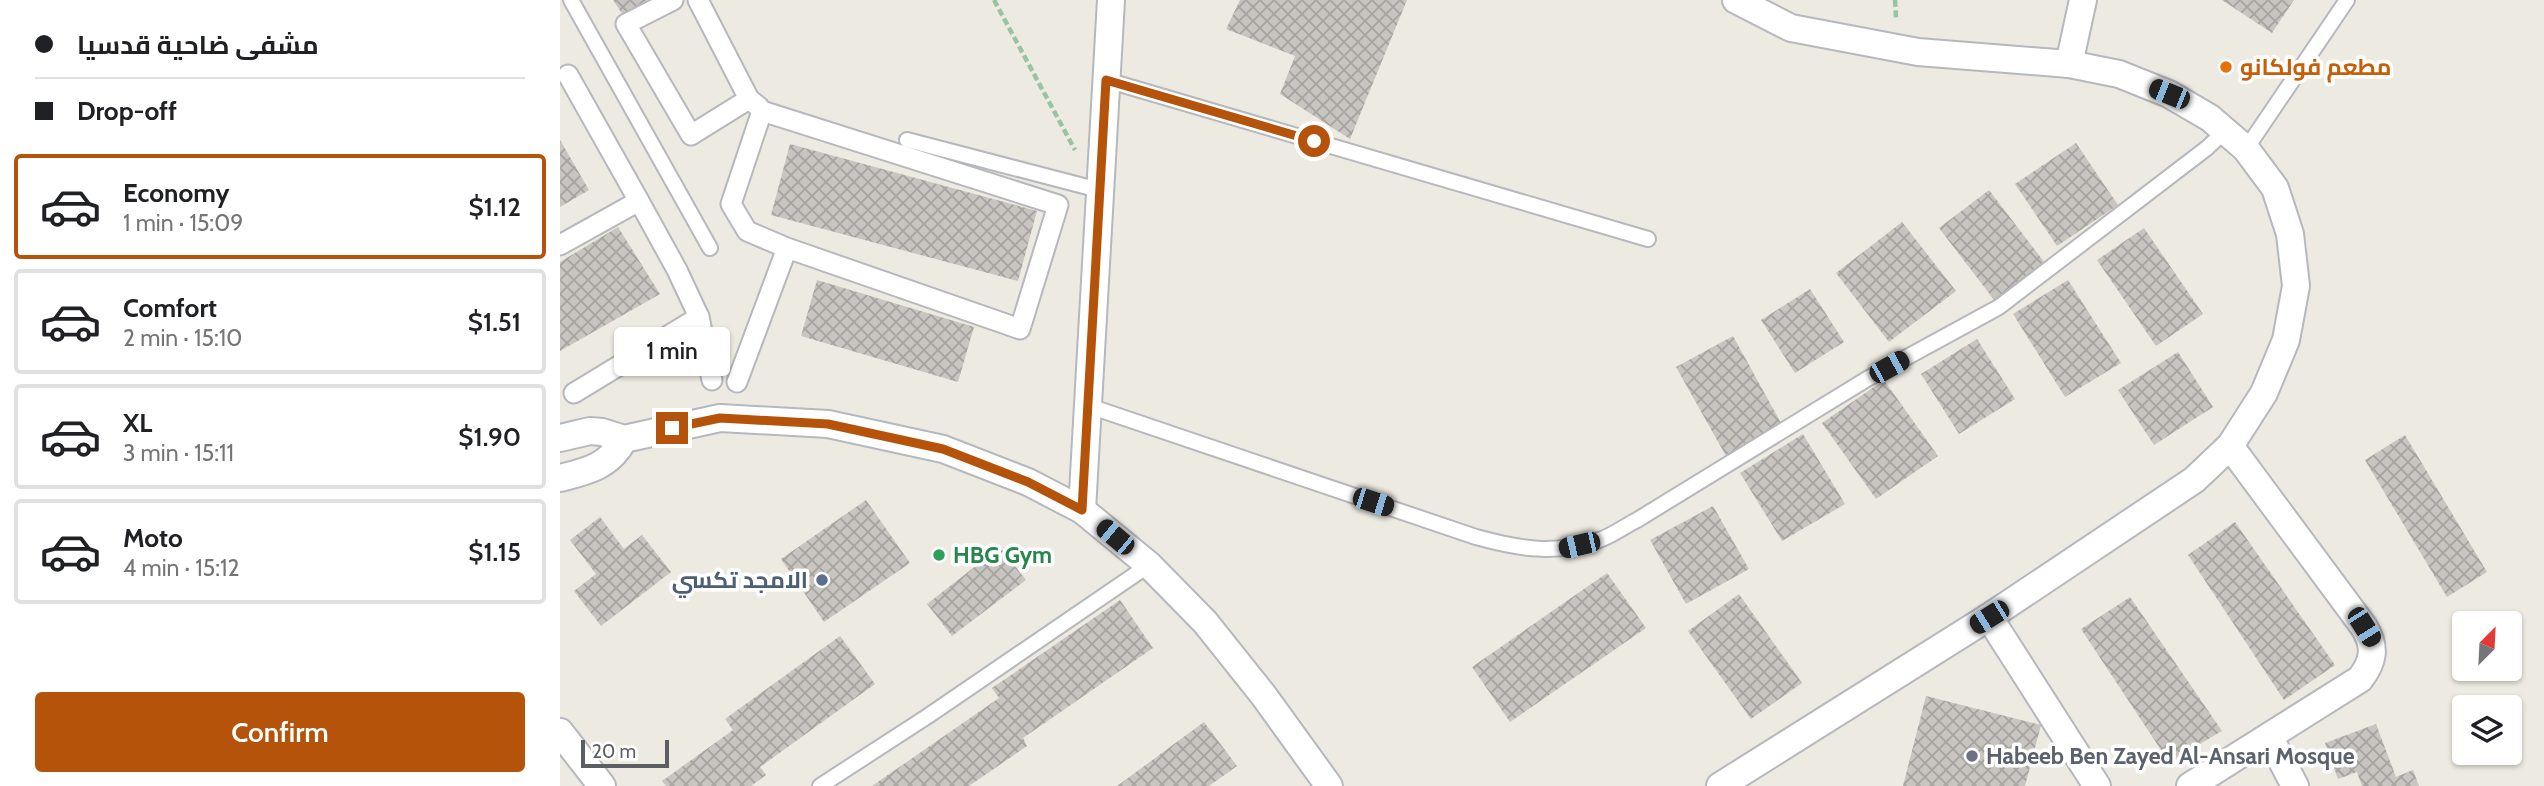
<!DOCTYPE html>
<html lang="en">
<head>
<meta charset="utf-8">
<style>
  :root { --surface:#fff; --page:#f2f2f2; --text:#202124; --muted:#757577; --line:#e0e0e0; --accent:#b45309 }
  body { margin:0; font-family:Cabin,Cairo,sans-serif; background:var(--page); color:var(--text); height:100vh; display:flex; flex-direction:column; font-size:26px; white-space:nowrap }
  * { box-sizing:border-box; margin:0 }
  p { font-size:23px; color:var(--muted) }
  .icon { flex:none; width:38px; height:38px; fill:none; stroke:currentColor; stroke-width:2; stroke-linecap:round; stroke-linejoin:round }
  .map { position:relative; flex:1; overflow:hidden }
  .side { display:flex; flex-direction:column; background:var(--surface); width:560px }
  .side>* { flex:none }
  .top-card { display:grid; align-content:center; height:154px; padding:0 35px; background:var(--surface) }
  .needle { width:46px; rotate:24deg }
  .fabs { position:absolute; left:1892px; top:611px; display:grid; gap:14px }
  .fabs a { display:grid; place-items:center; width:70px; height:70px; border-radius:7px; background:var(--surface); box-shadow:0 2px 5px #0004; font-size:35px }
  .scale { position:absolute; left:21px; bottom:18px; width:88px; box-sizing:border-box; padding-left:7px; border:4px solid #5b5f63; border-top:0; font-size:19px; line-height:24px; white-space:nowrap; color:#5b5f63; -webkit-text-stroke:5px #fff; paint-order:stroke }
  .end { position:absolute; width:32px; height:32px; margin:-16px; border:9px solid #b45309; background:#fff; box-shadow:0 0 0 4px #fff }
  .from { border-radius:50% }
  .bubble { position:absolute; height:49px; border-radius:7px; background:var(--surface); box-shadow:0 2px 5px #0004; font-size:23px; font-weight:600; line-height:49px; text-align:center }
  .car { position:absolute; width:21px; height:42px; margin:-21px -10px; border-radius:9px; box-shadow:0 0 5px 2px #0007; background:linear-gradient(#222 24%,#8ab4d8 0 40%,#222 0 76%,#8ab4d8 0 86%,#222 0) }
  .top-card b { display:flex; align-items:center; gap:24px; height:66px; font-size:26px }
  .top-card b+b { border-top:2px solid var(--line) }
  .top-card i { width:18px; height:18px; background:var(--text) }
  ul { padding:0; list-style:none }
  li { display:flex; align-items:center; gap:21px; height:105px; margin:0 14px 10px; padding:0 21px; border:4px solid var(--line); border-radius:7px }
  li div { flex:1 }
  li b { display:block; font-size:26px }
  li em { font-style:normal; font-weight:600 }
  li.current { border-color:var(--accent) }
  li>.icon { width:63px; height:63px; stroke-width:1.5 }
  .cta { display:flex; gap:14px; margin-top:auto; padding:14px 35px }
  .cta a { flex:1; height:80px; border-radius:7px; background:var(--accent); color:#fff; font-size:28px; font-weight:600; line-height:80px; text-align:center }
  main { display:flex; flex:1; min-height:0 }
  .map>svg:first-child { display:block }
</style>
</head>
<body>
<main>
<section class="side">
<div class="top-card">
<b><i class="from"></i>مشفى ضاحية قدسيا</b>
<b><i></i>Drop-off</b>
</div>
<ul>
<li class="current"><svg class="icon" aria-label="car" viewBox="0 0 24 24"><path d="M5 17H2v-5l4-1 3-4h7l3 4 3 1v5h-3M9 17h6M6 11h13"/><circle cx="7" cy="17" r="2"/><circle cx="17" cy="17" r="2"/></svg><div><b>Economy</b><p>1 min · 15:09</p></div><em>$1.12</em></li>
<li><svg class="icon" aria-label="car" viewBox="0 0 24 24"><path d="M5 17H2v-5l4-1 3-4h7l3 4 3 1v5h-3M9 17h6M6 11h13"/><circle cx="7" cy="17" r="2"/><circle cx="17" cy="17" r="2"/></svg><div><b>Comfort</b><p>2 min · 15:10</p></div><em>$1.51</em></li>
<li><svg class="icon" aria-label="car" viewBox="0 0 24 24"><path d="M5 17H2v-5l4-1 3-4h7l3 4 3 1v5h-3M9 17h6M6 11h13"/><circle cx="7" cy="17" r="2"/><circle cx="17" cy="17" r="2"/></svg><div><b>XL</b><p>3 min · 15:11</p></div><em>$1.90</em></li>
<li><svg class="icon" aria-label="car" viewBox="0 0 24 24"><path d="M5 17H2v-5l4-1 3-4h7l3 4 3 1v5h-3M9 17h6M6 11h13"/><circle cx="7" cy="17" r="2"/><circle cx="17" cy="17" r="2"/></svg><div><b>Moto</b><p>4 min · 15:12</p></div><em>$1.15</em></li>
</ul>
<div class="cta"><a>Confirm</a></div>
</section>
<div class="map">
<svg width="1984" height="786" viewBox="0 0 1984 786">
  <defs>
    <pattern id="building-cross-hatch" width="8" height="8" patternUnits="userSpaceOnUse" patternTransform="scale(1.75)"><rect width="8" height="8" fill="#c8c5c0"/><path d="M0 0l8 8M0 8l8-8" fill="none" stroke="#a5a3a0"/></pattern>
  </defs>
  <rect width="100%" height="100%" fill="#edeae2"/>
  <g fill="url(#building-cross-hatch)">
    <polygon points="53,0 87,0 63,15"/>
    <polygon points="680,0 847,0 790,139 720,94 735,56 666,29"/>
    <polygon points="1662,0 1734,0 1712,33"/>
    <polygon points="0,140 29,190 0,207"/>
    <polygon points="1516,143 1558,205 1497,246 1455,184"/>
    <polygon points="230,144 477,211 458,281 211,215"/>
    <polygon points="1429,190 1485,263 1435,301 1379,228"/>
    <polygon points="1342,222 1396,291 1329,342 1276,273"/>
    <polygon points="58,227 100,294 0,351 0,262"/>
    <polygon points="1584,228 1643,314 1596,346 1537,260"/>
    <polygon points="257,280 414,327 398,382 241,336"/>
    <polygon points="1508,280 1561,363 1505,397 1453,314"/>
    <polygon points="1250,289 1284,342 1235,373 1201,320"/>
    <polygon points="1173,336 1222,425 1166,456 1116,367"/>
    <polygon points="1417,339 1455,399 1399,434 1361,374"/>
    <polygon points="1618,352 1653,407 1594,445 1558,390"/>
    <polygon points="1324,380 1378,456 1316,499 1262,423"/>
    <polygon points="1243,434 1285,504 1222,541 1180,473"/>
    <polygon points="1845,435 1927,572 1887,597 1805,460"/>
    <polygon points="306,500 350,563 264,622 221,559"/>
    <polygon points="1153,506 1189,569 1126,604 1090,540"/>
    <polygon points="40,517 64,549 82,535 111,572 41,626 14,591 36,574 10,540"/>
    <polygon points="1675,522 1775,665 1724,700 1628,555"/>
    <polygon points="440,547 466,580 392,636 367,604"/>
    <polygon points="1047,573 1086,628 950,722 912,667"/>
    <polygon points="1179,594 1242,683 1191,719 1128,631"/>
    <polygon points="1570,597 1662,731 1609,762 1521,629"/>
    <polygon points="560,600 593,648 463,738 467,746 409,786 312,786 439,698 432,688"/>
    <polygon points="280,636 315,684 200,767 206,775 191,786 106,786 102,781 173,730 165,719"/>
    <polygon points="1366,696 1481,725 1465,786 1343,786"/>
    <polygon points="644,722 677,766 649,786 557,786"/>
    <polygon points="1816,724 1836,777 1853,770 1859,786 1802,786 1797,772 1778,779 1765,743"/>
  </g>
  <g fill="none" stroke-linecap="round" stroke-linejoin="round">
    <g stroke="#b5b8bc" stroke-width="18">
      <g id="service">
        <polyline points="11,0 150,248"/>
        <polyline points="546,80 1088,239"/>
        <polyline points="347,140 539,190"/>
        <polyline points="1686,149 1787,0"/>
        <path d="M529,406l387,131c44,12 78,18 123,3 13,-4 26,-14 38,-20l230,-141 132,-72 208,-159 18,-17"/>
        <polyline points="260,786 368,716 589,565"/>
      </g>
    </g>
    <g stroke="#b5b8bc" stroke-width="23">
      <g id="pedestrian">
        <polyline points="113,0 66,24 131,135 189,99"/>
        <polyline points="138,0 189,99 199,107"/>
        <polyline points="0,245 79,201 8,75"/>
        <polyline points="139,317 152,380"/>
        <polyline points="177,382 227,248 187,231 171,204 202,111 498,205 460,329 227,248"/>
        <polyline points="14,393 139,317 117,270 79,201"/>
      </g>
    </g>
    <g stroke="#b5b8bc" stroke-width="30">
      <g id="minor">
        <polyline points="1509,64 1523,0"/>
        <polyline points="0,438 30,431 42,432 64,439 160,418 268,424 383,449 468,482 522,510 589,565 645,622 704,696 769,786"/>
        <path d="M0,478c28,-7 50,-12 64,-39"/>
        <polyline points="522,510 551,0"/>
        <polyline points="1429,617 1537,786"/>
        <polyline points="0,732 42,786"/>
        <polyline points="1710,738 1735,786"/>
        <polyline points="1160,786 1429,617 1634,480 1670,446 1704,393 1726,340 1736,286 1730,234 1715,188 1686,149 1650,118 1609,94 1559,74 1509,64 1358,52 1231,28 1176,0"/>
        <path d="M1630,786l170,-107c14,-18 16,-32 4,-52l-134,-181"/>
      </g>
    </g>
    <g stroke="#99c4a3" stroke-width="4.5" stroke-dasharray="7 3.5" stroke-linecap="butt">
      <polyline points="434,0 515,150"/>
      <polyline points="1335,0 1336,18"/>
    </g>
    <use href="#service" stroke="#fff" stroke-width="14"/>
    <use href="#pedestrian" stroke="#fff" stroke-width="19"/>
    <use href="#minor" stroke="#fff" stroke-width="26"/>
  </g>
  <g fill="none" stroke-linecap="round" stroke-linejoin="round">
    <polyline stroke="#b45309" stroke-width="9" points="112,428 160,418 268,424 383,449 468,482 522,510 546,80 754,141"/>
  </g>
  <circle fill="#e8710a" stroke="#fff" stroke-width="2.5" cx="1666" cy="67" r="7"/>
  <circle fill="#2e9e5b" stroke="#fff" stroke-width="2.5" cx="379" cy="555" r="7"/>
  <circle fill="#5c6f8a" stroke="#fff" stroke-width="2.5" cx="262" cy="580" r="7"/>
  <circle fill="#6b7280" stroke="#fff" stroke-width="2.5" cx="1412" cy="756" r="7"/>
  <g text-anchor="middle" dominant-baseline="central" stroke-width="7" stroke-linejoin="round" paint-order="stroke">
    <g font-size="23" font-weight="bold" fill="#c56008" stroke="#fff" text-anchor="start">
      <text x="1680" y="67">مطعم فولكانو</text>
    </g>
    <g font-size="23" font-weight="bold" fill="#27864d" stroke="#fff" text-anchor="start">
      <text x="393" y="555">HBG Gym</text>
    </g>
    <g font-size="23" font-weight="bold" fill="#4e5e75" stroke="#fff" text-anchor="end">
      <text x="248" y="580">الامجد تكسي</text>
    </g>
    <g font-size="23" font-weight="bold" fill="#5b616d" stroke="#fff" text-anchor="start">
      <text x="1426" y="756">Habeeb Ben Zayed Al-Ansari Mosque</text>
    </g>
  </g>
</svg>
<div class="fabs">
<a><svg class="needle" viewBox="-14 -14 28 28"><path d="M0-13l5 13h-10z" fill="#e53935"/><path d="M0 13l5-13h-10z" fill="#757577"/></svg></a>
<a><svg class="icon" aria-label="layers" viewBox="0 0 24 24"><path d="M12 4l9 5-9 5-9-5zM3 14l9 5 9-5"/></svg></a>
</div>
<div class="scale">20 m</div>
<i class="end from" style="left:754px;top:141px"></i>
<i class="end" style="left:112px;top:428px"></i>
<div class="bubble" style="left:54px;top:327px;width:116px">1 min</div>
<i class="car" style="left:1609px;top:94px;rotate:292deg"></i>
<i class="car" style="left:1329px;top:367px;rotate:61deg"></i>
<i class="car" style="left:813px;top:502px;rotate:108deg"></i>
<i class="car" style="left:555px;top:537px;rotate:310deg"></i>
<i class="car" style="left:1019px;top:545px;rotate:257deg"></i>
<i class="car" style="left:1429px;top:617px;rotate:238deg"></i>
<i class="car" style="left:1804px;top:627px;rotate:148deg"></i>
</div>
</main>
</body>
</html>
